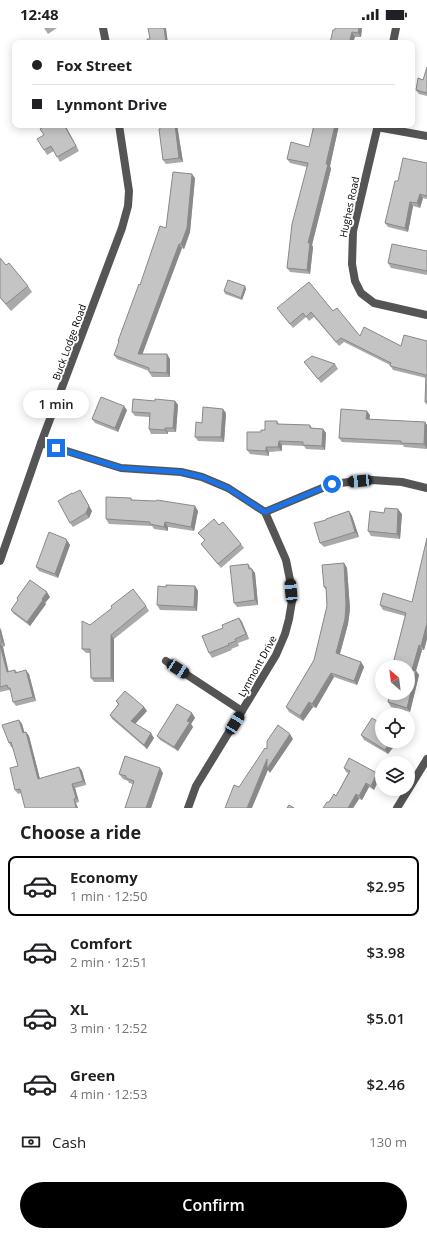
<!DOCTYPE html>
<html lang="en">
<head>
<meta charset="utf-8">
<style>
  :root { --surface:#fff; --page:#f6f6f6; --text:#202124; --muted:#757577; --line:#e0e0e0; --accent:#000 }
  body { margin:0; font-family:"Open Sans",sans-serif; background:var(--page); color:var(--text); height:100vh; display:flex; flex-direction:column; font-size:15px; white-space:nowrap }
  * { box-sizing:border-box; margin:0 }
  p { font-size:13px; color:var(--muted) }
  .icon { flex:none; width:22px; height:22px; fill:none; stroke:currentColor; stroke-width:2; stroke-linecap:round; stroke-linejoin:round }
  .map { position:relative; height:780px; overflow:hidden }
  .drawer { display:flex; flex-direction:column; background:var(--surface); flex:1 }
  .drawer>* { flex:none }
  .banner { position:absolute; left:12px; top:12px; width:403px; height:88px; border-radius:8px; box-shadow:0 2px 10px #0003; display:grid; align-content:center; height:88px; padding:0 20px; background:var(--surface) }
  .needle { width:26px; rotate:332deg }
  .tools { position:absolute; left:375px; top:632px; display:grid; gap:8px }
  .tools a { display:grid; place-items:center; width:40px; height:40px; border-radius:50%; background:var(--surface); box-shadow:0 2px 10px #0003; font-size:20px }
  .end { position:absolute; width:18px; height:18px; margin:-9px; border:5px solid #1a73e8; background:#fff; box-shadow:0 0 0 2px #fff }
  .from { border-radius:50% }
  .bubble { position:absolute; height:28px; border-radius:14px; background:var(--surface); box-shadow:0 2px 10px #0003; font-size:13px; font-weight:600; line-height:28px; text-align:center }
  .car { position:absolute; width:12px; height:24px; margin:-12px -6px; border-radius:5px; box-shadow:0 0 3px 1px #0007; background:linear-gradient(#222 24%,#8ab4d8 0 40%,#222 0 76%,#8ab4d8 0 86%,#222 0) }
  .banner b { display:flex; align-items:center; gap:14px; height:38px; font-size:15px }
  .banner b+b { border-top:1px solid var(--line) }
  .banner i { width:10px; height:10px; background:var(--text) }
  ul { padding:0; list-style:none }
  li { display:flex; align-items:center; gap:12px; height:60px; margin:0 8px 6px; padding:0 12px; border:2px solid transparent; border-radius:8px }
  li div { flex:1 }
  li b { display:block; font-size:15px }
  li em { font-style:normal; font-weight:600 }
  li.current { border-color:var(--accent) }
  li>.icon { width:36px; height:36px; stroke-width:1.5 }
  h2 { padding:0 20px; font-size:18px; line-height:48px }
  .pay { display:flex; align-items:center; gap:10px; height:44px; padding:0 20px; font-size:15px }
  .pay p { margin-inline-start:auto }
  .action { display:flex; gap:8px; margin-top:auto; padding:8px 20px }
  .action a { flex:1; height:46px; border-radius:24px; background:var(--accent); color:#fff; font-size:16px; font-weight:600; line-height:46px; text-align:center }
  .status { display:flex; justify-content:space-between; align-items:center; height:28px; padding:0 20px; background:var(--surface); direction:ltr }
  .status svg { height:11px; fill:currentColor }
  .map>svg:first-child { display:block }
</style>
</head>
<body>
<div class="status"><b>12:48</b><svg viewBox="0 0 49 12"><path d="M0 12V9h3v3zM5 12V6h3v6zM10 12V3h3v9zM15 12V0h3v12zM26 1h20v11H26zM47 4h2v5h-2z"/></svg></div>
<div class="map">
<svg width="427" height="780" viewBox="0 0 427 780">
  <rect width="100%" height="100%" fill="#fff"/>
  <g fill="none" stroke-linecap="round" stroke-linejoin="round">
    <g stroke="#555" stroke-width="8">
      <polyline points="103,0 106,15"/>
      <polyline points="393,15 396,0"/>
      <polyline points="378,97 353,203 352,236 355,253 361,265 374,275 427,287"/>
      <polyline points="377,99 427,108"/>
      <polyline points="41,415 121,440 181,444 202,449 228,460 265,484 286,532 290,552 292,573 289,591 285,606 276,627 196,758 188,780"/>
      <polyline points="265,484 332,456 349,454 372,452 402,454 427,460"/>
      <polyline points="0,533 41,415 122,200 128,178 129,163 119,97"/>
      <polyline points="166,633 242,683"/>
      <polyline points="397,780 427,731"/>
    </g>
  </g>
  <g fill="#a9a9a9">
    <polygon points="44,0 57,0 48,6"/>
    <polygon points="362,0 361,9 355,9 335,2"/>
    <polygon points="427,39 427,68 419,66 416,62 423,52"/>
    <polygon points="65,97 79,123 60,134 54,123 47,127 44,122 44,107"/>
    <polygon points="160,97 177,97 183,134 166,136 163,132"/>
    <polygon points="339,97 330,138 331,141 312,217 313,219 310,246 290,244 287,240 307,139 290,135 287,131 309,119"/>
    <polygon points="427,135 427,171 423,170 420,180 413,178 408,204 388,199 385,195 398,153"/>
    <polygon points="195,150 190,204 184,221 182,220 142,326 170,331 170,349 152,349 149,344 149,343 117,331 114,327 119,315 118,313 140,257 166,200"/>
    <polygon points="427,223 427,247 391,240 388,235"/>
    <polygon points="0,230 6,237 28,258 32,264 11,283 0,270"/>
    <polygon points="245,258 246,261 242,272 225,266 224,263"/>
    <polygon points="277,280 333,283 360,308 401,318 427,313 427,377 425,374 426,350 393,342 390,337 344,314 339,318 314,289 309,293 306,289 293,300"/>
    <polygon points="304,334 335,336 338,341 321,355"/>
    <polygon points="155,373 175,373 178,377 176,404 168,404 168,406 151,406 149,401 149,389 135,388 132,384"/>
    <polygon points="127,382 118,404 95,395 92,391"/>
    <polygon points="226,385 224,414 198,413 195,409 202,395"/>
    <polygon points="370,387 369,391 425,394 427,397 427,421 404,419 403,417 342,414 339,410"/>
    <polygon points="277,393 279,396 310,397 312,400 323,401 326,405 325,422 306,421 304,418 282,417 282,423 269,424 269,428 250,426 247,422 261,404"/>
    <polygon points="72,466 83,467 92,483 89,490 73,499 70,495"/>
    <polygon points="131,470 132,472 195,478 198,483 194,503 168,499 168,503 154,501 152,498 109,496 106,491"/>
    <polygon points="349,483 352,488 359,509 324,519 320,515 326,492"/>
    <polygon points="384,485 402,486 400,511 371,508 368,503"/>
    <polygon points="219,497 241,516 244,520 221,540 201,516 205,513 198,505"/>
    <polygon points="427,510 427,611 424,622 422,622 416,643 419,647 410,684 391,679 388,674 408,665 396,635 394,632 405,588 383,582 380,577 412,574"/>
    <polygon points="66,511 70,517 58,550 39,543 36,539"/>
    <polygon points="344,535 347,540 350,581 348,596 340,626 361,634 364,639 357,657 334,649 316,680 313,679 303,693 289,684 286,679 314,632 327,578 326,562 324,559"/>
    <polygon points="248,536 255,545 258,577 237,579 234,575"/>
    <polygon points="195,558 198,563 197,583 160,582 157,577"/>
    <polygon points="50,569 45,575 46,576 30,598 14,586 11,582 18,572 17,570"/>
    <polygon points="146,578 149,583 114,611 114,654 94,654 91,650 90,625 86,625 82,621 90,597"/>
    <polygon points="239,590 242,594 249,611 238,615 239,618 231,621 232,622 212,630 209,625 223,600"/>
    <polygon points="0,600 1,602 5,618 3,619 8,644 15,642 17,644 29,646 36,673 16,678 13,674 11,664 9,662 0,664"/>
    <polygon points="116,673 144,679 147,683 135,696 154,710 147,721 112,691 110,687 118,677"/>
    <polygon points="192,685 195,690 191,696 193,699 178,723 160,712 157,708"/>
    <polygon points="19,692 22,696 24,705 26,704 29,708 40,751 79,739 82,743 86,757 75,760 79,774 76,775 21,765 18,766 15,762 18,738 13,719 11,719 9,715"/>
    <polygon points="361,707 382,713 398,713 388,726 364,712"/>
    <polygon points="344,740 380,749 374,762 369,759 362,772 359,771 353,780 323,780 336,768 348,745 346,744"/>
    <polygon points="163,745 151,780 125,780 133,756 129,755 128,753 123,751 119,746"/>
  </g>
  <g fill="#898989">
    <polygon points="164,0 166,0 168,15 166,15"/>
    <polygon points="359,0 362,0 361,9 358,5"/>
    <polygon points="352,4 355,9 353,15 349,15"/>
    <polygon points="64,97 65,97 79,123 76,118"/>
    <polygon points="175,97 177,97 183,134 179,130"/>
    <polygon points="335,97 339,97 330,138 331,141 312,217 313,219 310,246 307,242 308,215"/>
    <polygon points="192,146 195,150 190,204 184,221 181,216"/>
    <polygon points="420,166 423,170 420,180 417,175"/>
    <polygon points="410,174 413,178 408,204 405,200"/>
    <polygon points="179,216 182,220 141,330 138,326"/>
    <polygon points="245,258 246,261 242,272 241,270"/>
    <polygon points="167,326 170,331 170,349 167,345"/>
    <polygon points="175,373 178,377 176,404 173,400"/>
    <polygon points="124,378 127,382 118,404 115,400"/>
    <polygon points="223,381 226,385 224,414 221,409"/>
    <polygon points="367,383 370,387 369,395 366,391"/>
    <polygon points="425,394 427,397 427,421 424,416"/>
    <polygon points="165,400 168,404 168,406 165,402"/>
    <polygon points="323,401 326,405 325,422 322,418"/>
    <polygon points="279,413 282,417 282,423 278,419"/>
    <polygon points="266,419 269,424 269,428 266,423"/>
    <polygon points="80,462 92,483 89,490 86,485"/>
    <polygon points="195,478 198,483 194,503 191,499"/>
    <polygon points="398,481 402,486 400,511 397,506"/>
    <polygon points="349,483 352,488 359,509 355,504"/>
    <polygon points="165,494 168,499 168,503 164,499"/>
    <polygon points="66,511 70,517 58,550 55,546"/>
    <polygon points="344,535 347,540 350,581 348,596 339,629 336,625"/>
    <polygon points="252,541 255,545 258,577 255,572"/>
    <polygon points="195,558 198,563 197,583 194,579"/>
    <polygon points="47,564 50,569 45,575 46,576 30,598 27,594"/>
    <polygon points="239,590 242,594 249,611 246,606"/>
    <polygon points="427,595 427,611 424,622 421,618"/>
    <polygon points="0,600 1,602 5,618 2,614 0,605"/>
    <polygon points="111,607 114,611 114,654 111,650"/>
    <polygon points="0,615 3,619 10,649 7,644"/>
    <polygon points="419,617 422,622 415,646 412,642"/>
    <polygon points="361,634 364,639 357,657 354,653"/>
    <polygon points="26,642 29,646 36,673 33,669"/>
    <polygon points="416,643 419,647 410,684 407,680"/>
    <polygon points="331,645 334,649 316,680 312,676"/>
    <polygon points="309,674 313,679 303,693 300,688"/>
    <polygon points="144,679 147,683 134,697 131,693"/>
    <polygon points="192,685 195,690 191,696 193,699 178,723 174,719 187,693"/>
    <polygon points="19,692 22,696 26,709 23,705"/>
    <polygon points="26,704 29,708 41,755 38,751"/>
    <polygon points="151,705 154,710 147,721 144,717"/>
    <polygon points="290,706 293,711 270,745 268,742 252,780 247,780 267,731"/>
    <polygon points="391,713 398,713 388,726 385,722"/>
    <polygon points="79,739 82,743 86,757 83,753"/>
    <polygon points="160,740 163,745 151,780 146,780"/>
    <polygon points="377,745 380,749 374,762 371,758"/>
    <polygon points="366,755 369,759 362,772 359,768"/>
    <polygon points="72,756 75,760 79,774 76,770"/>
    <polygon points="356,766 359,771 353,780 348,780"/>
    <polygon points="74,771 76,775 78,780 76,780"/>
  </g>
  <g fill="#c4c4c4" stroke="#898989">
    <polygon points="148,0 164,0 166,15 148,15 147,11 150,11"/>
    <polygon points="335,0 359,0 358,5 352,4 349,15 330,15 333,2 335,2"/>
    <polygon points="427,39 427,65 416,62 418,50 423,52"/>
    <polygon points="47,97 64,97 76,118 57,129 51,118 44,122 37,111 44,107 40,101"/>
    <polygon points="160,97 175,97 179,130 163,132 159,101 160,101"/>
    <polygon points="314,97 335,97 326,136 328,136 308,215 310,215 307,242 287,240 292,196 308,135 287,131 291,114 309,119"/>
    <polygon points="403,130 427,135 427,168 420,166 417,175 410,174 405,200 385,195 395,153 398,153"/>
    <polygon points="173,144 192,146 187,200 181,216 179,216 138,326 167,326 167,345 149,344 149,340 114,327 119,313 118,313 139,256 140,257 160,198 166,200"/>
    <polygon points="392,216 427,223 427,243 388,235"/>
    <polygon points="0,230 6,237 9,235 28,258 6,276 0,269"/>
    <polygon points="228,252 245,258 241,270 224,263"/>
    <polygon points="309,254 333,283 337,280 360,308 364,299 401,318 404,307 427,313 427,374 425,374 426,347 390,338 391,335 341,310 336,314 311,284 306,289 303,285 290,296 277,280"/>
    <polygon points="312,328 335,336 318,351 304,334"/>
    <polygon points="101,369 124,378 115,400 92,391"/>
    <polygon points="133,371 155,373 155,371 175,373 173,400 165,400 165,402 149,401 150,385 132,384"/>
    <polygon points="203,379 223,381 221,409 195,409 196,394 202,395"/>
    <polygon points="341,381 367,383 366,391 425,394 424,416 401,415 401,413 339,410"/>
    <polygon points="265,393 277,393 277,396 310,397 310,400 323,401 322,418 303,417 303,414 279,413 278,419 266,419 266,423 247,422 247,404 261,404 261,402 265,402"/>
    <polygon points="80,462 89,478 86,485 70,495 58,473 72,465 72,466"/>
    <polygon points="106,469 131,470 131,472 156,473 157,472 195,478 191,499 165,494 164,499 150,496 150,494 106,491"/>
    <polygon points="385,480 398,481 397,506 368,503 370,483 384,485"/>
    <polygon points="349,483 355,504 320,515 314,495 326,492 326,491"/>
    <polygon points="214,491 219,497 223,494 241,516 218,536 201,516 205,512 198,505"/>
    <polygon points="49,504 66,511 66,512 67,513 55,546 36,539"/>
    <polygon points="427,510 427,595 421,618 419,617 412,642 416,643 407,680 388,674 390,665 408,665 408,639 395,639 397,633 394,632 406,585 380,577 383,565 412,574"/>
    <polygon points="344,535 346,576 345,591 336,625 361,634 354,653 331,645 312,676 309,674 300,688 286,679 314,632 327,578 326,559 324,559 322,537"/>
    <polygon points="248,536 249,541 252,541 255,572 234,575 230,538"/>
    <polygon points="30,552 47,564 42,571 43,572 27,594 11,582 18,572 17,570"/>
    <polygon points="166,557 195,558 194,579 157,577 158,558 166,559"/>
    <polygon points="133,561 146,578 111,607 111,650 91,650 90,621 82,621 82,593 90,597 112,580 111,578"/>
    <polygon points="239,590 246,606 235,611 236,613 228,616 229,617 209,625 202,608 223,600 222,597"/>
    <polygon points="0,605 2,614 0,614"/>
    <polygon points="0,617 7,644 15,642 15,645 26,642 33,669 13,674 10,660 8,660 7,657 0,659"/>
    <polygon points="125,663 144,679 131,693 151,705 144,717 110,687 119,676 116,673"/>
    <polygon points="177,676 192,685 187,693 190,694 174,719 157,708"/>
    <polygon points="372,690 382,696 382,695 382,713 391,713 385,722 361,707"/>
    <polygon points="19,692 23,705 26,704 38,751 79,739 83,753 72,756 76,770 74,771 76,780 25,780 20,761 15,762 10,740 18,738 11,714 9,715 2,697"/>
    <polygon points="278,697 290,706 267,741 267,731 247,780 225,780 234,757 239,759 265,720 267,721 267,713"/>
    <polygon points="125,728 160,740 146,780 125,780 134,753 126,750 126,748 119,746"/>
    <polygon points="349,730 377,745 371,758 366,755 359,768 356,766 348,780 323,780 327,774 329,774 334,766 336,768 350,743 344,740"/>
    <polygon points="289,777 294,780 287,780"/>
  </g>
  <g fill="none" stroke-linecap="round" stroke-linejoin="round">
    <polyline stroke="#1a73e8" stroke-width="5" points="56,420 121,440 181,444 202,449 228,460 265,484 332,456"/>
  </g>
  <g text-anchor="middle" dominant-baseline="central" stroke-width="4" stroke-linejoin="round" paint-order="stroke">
    <g font-size="10" fill="#000" stroke="#fff">
      <text transform="translate(349 179) rotate(-78)">Hughes Road</text>
      <text transform="translate(69 314) rotate(-70)">Buck Lodge Road</text>
      <text transform="translate(257 638) rotate(-61)">Lynmont Drive</text>
    </g>
  </g>
</svg>
<div class="tools">
<a><svg class="needle" viewBox="-14 -14 28 28"><path d="M0-13l5 13h-10z" fill="#e53935"/><path d="M0 13l5-13h-10z" fill="#757577"/></svg></a>
<a><svg class="icon" aria-label="locate" viewBox="0 0 24 24"><circle cx="12" cy="12" r="6"/><path d="M12 2v4M12 18v4M2 12h4M18 12h4"/></svg></a>
<a><svg class="icon" aria-label="layers" viewBox="0 0 24 24"><path d="M12 4l9 5-9 5-9-5zM3 14l9 5 9-5"/></svg></a>
</div>
<i class="end from" style="left:332px;top:456px"></i>
<i class="end" style="left:56px;top:420px"></i>
<div class="bubble" style="left:23px;top:362px;width:66px">1 min</div>
<i class="car" style="left:360px;top:453px;rotate:265deg"></i>
<i class="car" style="left:291px;top:563px;rotate:355deg"></i>
<i class="car" style="left:178px;top:641px;rotate:123deg"></i>
<i class="car" style="left:235px;top:695px;rotate:32deg"></i>
<div class="banner">
<b><i class="from"></i>Fox Street</b>
<b><i></i>Lynmont Drive</b>
</div>
</div>
<section class="drawer">
<h2>Choose a ride</h2>
<ul>
<li class="current"><svg class="icon" aria-label="car" viewBox="0 0 24 24"><path d="M5 17H2v-5l4-1 3-4h7l3 4 3 1v5h-3M9 17h6M6 11h13"/><circle cx="7" cy="17" r="2"/><circle cx="17" cy="17" r="2"/></svg><div><b>Economy</b><p>1 min · 12:50</p></div><em>$2.95</em></li>
<li><svg class="icon" aria-label="car" viewBox="0 0 24 24"><path d="M5 17H2v-5l4-1 3-4h7l3 4 3 1v5h-3M9 17h6M6 11h13"/><circle cx="7" cy="17" r="2"/><circle cx="17" cy="17" r="2"/></svg><div><b>Comfort</b><p>2 min · 12:51</p></div><em>$3.98</em></li>
<li><svg class="icon" aria-label="car" viewBox="0 0 24 24"><path d="M5 17H2v-5l4-1 3-4h7l3 4 3 1v5h-3M9 17h6M6 11h13"/><circle cx="7" cy="17" r="2"/><circle cx="17" cy="17" r="2"/></svg><div><b>XL</b><p>3 min · 12:52</p></div><em>$5.01</em></li>
<li><svg class="icon" aria-label="car" viewBox="0 0 24 24"><path d="M5 17H2v-5l4-1 3-4h7l3 4 3 1v5h-3M9 17h6M6 11h13"/><circle cx="7" cy="17" r="2"/><circle cx="17" cy="17" r="2"/></svg><div><b>Green</b><p>4 min · 12:53</p></div><em>$2.46</em></li>
</ul>
<div class="pay"><svg class="icon" aria-label="cash" viewBox="0 0 24 24"><path d="M3 7h18v10H3z"/><circle cx="12" cy="12" r="2"/></svg>Cash<p>130 m</p></div>
<div class="action"><a>Confirm</a></div>
</section>
</body>
</html>
